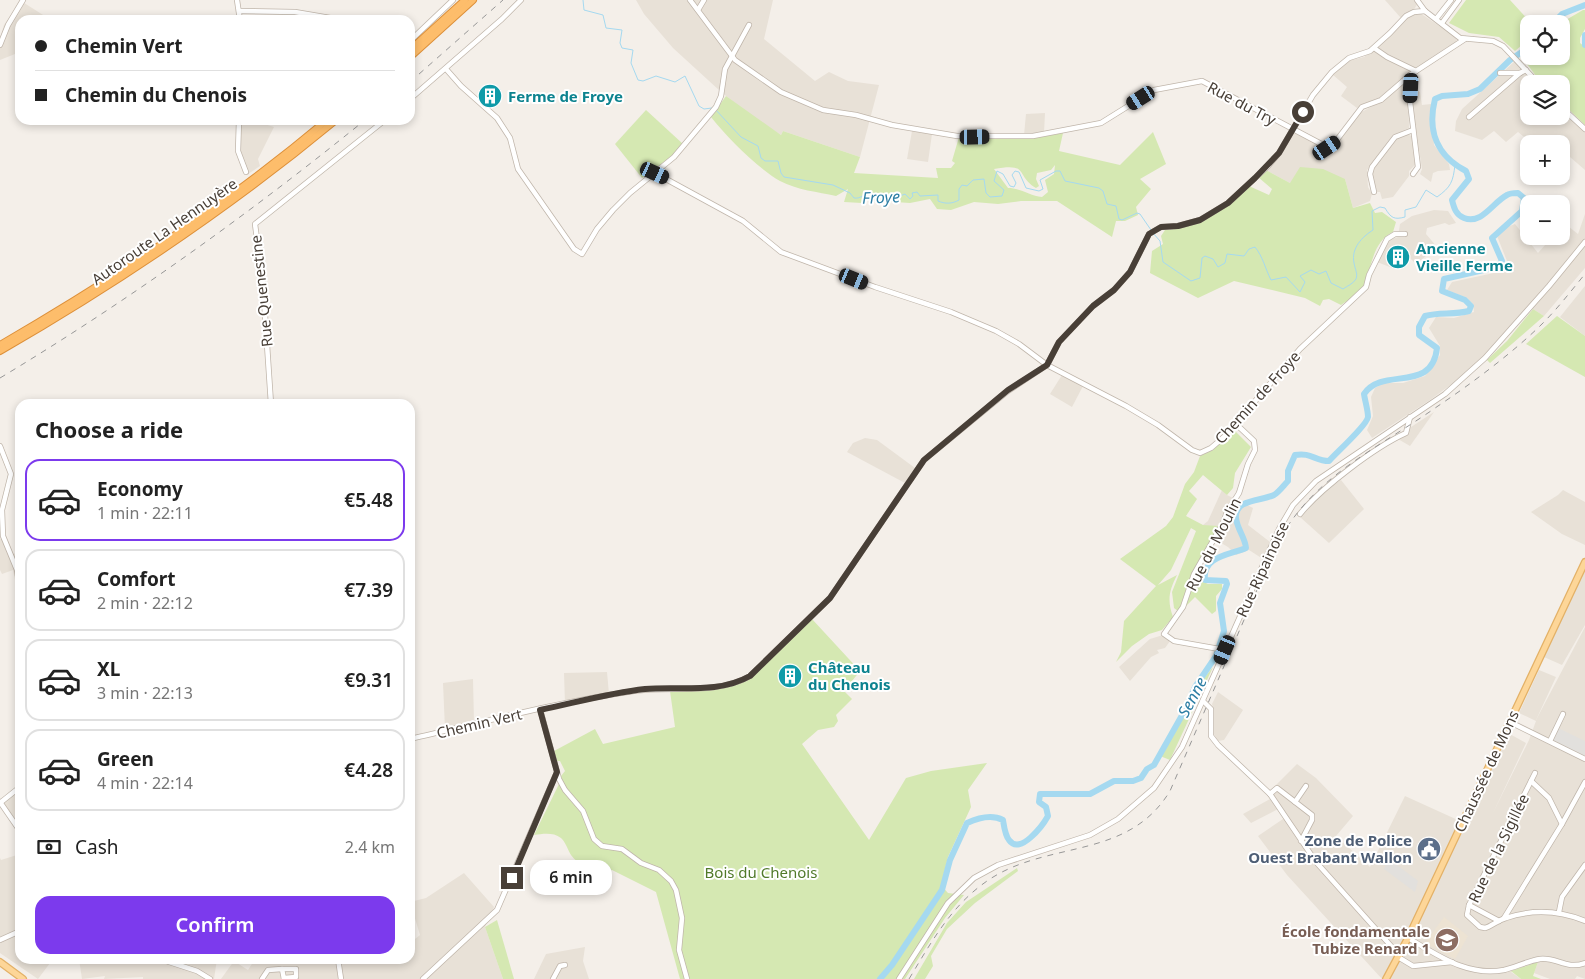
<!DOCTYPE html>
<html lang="en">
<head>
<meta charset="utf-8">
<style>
  :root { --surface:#fff; --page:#f2f2f2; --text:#222; --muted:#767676; --line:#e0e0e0; --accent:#7c3aed }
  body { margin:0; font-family:"Noto Sans",sans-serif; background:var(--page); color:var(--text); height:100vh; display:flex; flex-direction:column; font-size:19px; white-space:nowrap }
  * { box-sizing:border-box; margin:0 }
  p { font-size:16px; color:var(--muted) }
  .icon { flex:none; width:28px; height:28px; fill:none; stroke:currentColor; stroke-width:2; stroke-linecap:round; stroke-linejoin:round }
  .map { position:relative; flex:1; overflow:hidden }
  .panel { position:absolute; left:15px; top:399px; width:400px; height:565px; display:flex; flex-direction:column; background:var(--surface); border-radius:15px; box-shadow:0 2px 8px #0003 }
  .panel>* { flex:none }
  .hud { position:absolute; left:15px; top:15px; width:400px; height:110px; border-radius:15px; box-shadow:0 2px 8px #0003; display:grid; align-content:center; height:110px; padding:0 20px; background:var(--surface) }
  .controls { position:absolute; left:1520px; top:15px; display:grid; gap:10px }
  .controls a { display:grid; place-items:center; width:50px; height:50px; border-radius:10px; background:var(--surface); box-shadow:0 2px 8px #0003; font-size:25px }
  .end { position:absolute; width:22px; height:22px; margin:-11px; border:6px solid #483f37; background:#fff; box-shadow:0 0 0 2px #fff }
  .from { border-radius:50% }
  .bubble { position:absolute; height:35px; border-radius:15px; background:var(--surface); box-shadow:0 2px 8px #0003; font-size:16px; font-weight:600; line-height:35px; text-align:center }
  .car { position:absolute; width:15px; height:30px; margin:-15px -8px; border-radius:6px; box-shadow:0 0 4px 1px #0007; background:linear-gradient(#222 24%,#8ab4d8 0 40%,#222 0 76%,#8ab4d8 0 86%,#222 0) }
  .hud b { display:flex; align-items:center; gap:18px; height:48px; font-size:19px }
  .hud b+b { border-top:1px solid var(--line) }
  .hud i { width:12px; height:12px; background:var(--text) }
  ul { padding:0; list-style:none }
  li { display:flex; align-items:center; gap:15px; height:82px; margin:0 10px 8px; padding:0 10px; border:2px solid var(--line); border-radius:15px }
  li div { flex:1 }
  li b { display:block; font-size:19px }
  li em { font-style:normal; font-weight:600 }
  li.on { border-color:var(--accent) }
  li>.icon { width:45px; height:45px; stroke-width:1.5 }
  h2 { padding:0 20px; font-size:22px; line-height:60px }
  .pay { display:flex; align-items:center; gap:12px; height:55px; padding:0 20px; font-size:19px }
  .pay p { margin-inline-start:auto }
  .primary-button { display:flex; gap:10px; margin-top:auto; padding:10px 20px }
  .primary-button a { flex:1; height:58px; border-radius:15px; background:var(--accent); color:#fff; font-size:20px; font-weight:600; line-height:58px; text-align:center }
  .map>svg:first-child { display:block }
</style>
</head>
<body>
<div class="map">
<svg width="1585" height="979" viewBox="0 0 1585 979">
  <rect width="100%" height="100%" fill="#f4efe9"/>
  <g fill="#e8e1d7">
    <polygon points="636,0 773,0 764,39 815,81 829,72 848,81 879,85 860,157 783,131 781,135 748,114 720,91 673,48 644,14"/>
    <polygon points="1385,0 1416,0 1418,3 1413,11 1401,18"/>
    <polygon points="21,1 51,20 20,20 20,52 0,60 0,38 4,25"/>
    <polygon points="1420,13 1457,38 1456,44 1415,69 1386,55 1377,48 1405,18"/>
    <polygon points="1374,50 1412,70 1378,99 1357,108 1341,96 1347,87 1332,74 1344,62 1364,57"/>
    <polygon points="1515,61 1536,84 1529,84 1529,116 1561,116 1561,111 1585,132 1585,170 1570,157 1561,166 1561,144 1533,144 1518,132 1506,142 1494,131 1482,140 1455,131 1456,121 1462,109"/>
    <polygon points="1402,83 1408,88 1409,128 1393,135 1367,170 1368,187 1372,194 1370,201 1353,208 1345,179 1290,183 1266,170 1295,133 1331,150 1356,115 1380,102"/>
    <polygon points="1413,91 1420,92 1422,105 1431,104 1434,145 1449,164 1450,170 1438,171 1433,173 1431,182 1420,174 1422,169 1412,105"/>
    <polygon points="1045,113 1044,133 1024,135 1026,114"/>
    <polygon points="241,120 252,120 274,127 258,159 260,166 248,174 239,150 238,135"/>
    <polygon points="912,131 932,134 928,162 907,159"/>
    <polygon points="1406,134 1412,136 1416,164 1409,171 1409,176 1393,197 1382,199 1380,192 1377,192 1371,171 1394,140"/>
    <polygon points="1434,210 1448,211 1456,223 1449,225 1445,223 1427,228 1426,234 1437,247 1416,264 1407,255 1395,269 1377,262 1389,240 1398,237 1400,224 1412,216"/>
    <polygon points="1585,214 1585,268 1544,316 1528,306 1478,362 1460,378 1430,400 1372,438 1367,430 1373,416 1371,397 1375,388 1384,383 1403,383 1425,376 1440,355 1440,346 1429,328 1436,317 1454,318 1474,312 1473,304 1467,298 1447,290 1452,282 1503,271 1507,261 1497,236 1507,227 1515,224 1538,253 1553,236 1561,236 1561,227 1564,223 1578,234"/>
    <polygon points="1585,286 1585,336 1560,317"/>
    <polygon points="1062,375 1083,386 1072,407 1050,394"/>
    <polygon points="1434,412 1410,446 1398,439 1408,429"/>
    <polygon points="865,438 877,440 915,468 905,483 847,452 853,443"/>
    <polygon points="1341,480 1364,509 1329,543 1300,517 1328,488"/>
    <polygon points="1222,490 1227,495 1253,508 1248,525 1270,542 1263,559 1249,550 1236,555 1228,547 1216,540 1220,532 1203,525 1208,521"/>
    <polygon points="1563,490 1585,502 1585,545 1562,534 1531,512 1558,495"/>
    <polygon points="3,538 10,555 20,552 20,604 13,570 2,574 0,570 0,539"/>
    <polygon points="1585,569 1585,625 1562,665 1544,657"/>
    <polygon points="1585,627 1585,979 1577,976 1575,979 1550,979 1534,973 1538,962 1511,972 1521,979 1389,979 1414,932 1508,733 1526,743 1493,813 1529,740 1536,721 1519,713 1539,670 1556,677 1536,720"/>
    <polygon points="1163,635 1170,641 1165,648 1157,650 1159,653 1151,657 1130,681 1119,667 1150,639"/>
    <polygon points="607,672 609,694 565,704 564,673"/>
    <polygon points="473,679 474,722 445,729 443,683"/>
    <polygon points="1218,692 1243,710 1224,740 1218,741 1211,729 1214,711 1212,704"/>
    <polygon points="1297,764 1316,778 1353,816 1336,836 1370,867 1405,796 1460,821 1415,917 1382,979 1287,875 1258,836 1286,817 1280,808 1251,823 1243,814 1270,799 1267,794"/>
    <polygon points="20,789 20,826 4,803"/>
    <polygon points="20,854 20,959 53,959 38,979 0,953 0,858 1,860"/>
    <polygon points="464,873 494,907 485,927 503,979 221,979 234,961 248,970 255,959 410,959 410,943 420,935 410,902 426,898"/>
    <polygon points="585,947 583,961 589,979 534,979 546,954"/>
    <polygon points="79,959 167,959 176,961 176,959 217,959 214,979 143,979 143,977 104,979 105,976 82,979"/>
  </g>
  <polygon fill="#ede3d3" points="1444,917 1468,936 1455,959 1425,943"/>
  <g fill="#d5e8b2" fill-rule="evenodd">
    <polygon points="1466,0 1510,0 1531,23 1529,24 1529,39 1515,51 1499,37 1469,33 1449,23"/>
    <polygon points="1583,10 1585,10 1585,29 1580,38 1580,43 1585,47 1585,125 1561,102 1561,84 1542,84 1521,56 1529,50 1529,56 1561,56 1561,24 1559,24"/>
    <path d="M726,96l55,39 2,-4 77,26 -6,16 84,5 -2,-10h15l4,-5 -3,-2 7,-24 76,1 28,-5 -4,18 61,14 33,-33 13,32 -26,15 11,10 -15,18 2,8 -13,6h-9l-4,16 -55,-36h-36l-23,3 -24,-2 -23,8 -14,-1 -7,-10 -20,4 -45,-3 -3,3 -18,-1 4,-13 -12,7c-18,-4 -39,-6 -56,-15 -23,-13 -53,-44 -69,-64zM1055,165l-1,9 -9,6 3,12 -6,5c-12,-1 -21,-9 -34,-9l-14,-19c36,-7 21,7 42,19l3,-2 -3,-7 1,-6 14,-3z"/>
    <polygon points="646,110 683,144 672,156 642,178 615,144"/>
    <path d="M1300,167l23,2 22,10 8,29 17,-5 5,10 7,-1 14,10 -3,10c-20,9 -21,34 -29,53 -3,8 -16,15 -23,20l-12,-6 -6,1 -3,6 -15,-8 -71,-17 -36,17 -48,-25 2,-22 11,-7 -2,-8 4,-6c34,-2 60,-20 84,-44l20,9 3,-6 -14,-12 8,-7 24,13z"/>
    <polygon points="1533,309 1544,316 1490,363 1487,360 1507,341"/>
    <polygon points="1557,316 1585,336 1585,377 1526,344"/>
    <path d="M1234,430l17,17 -16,26 -2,15 -6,7 -24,-20 -14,16 8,8 -11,17 17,9 16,1 -30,54 -5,20 -6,11 -4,-3 -2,-16 24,-61 -5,-3 -20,42 -13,15 19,-10c-8,16 -10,25 -4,42l-11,13 -13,4 -17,12 -16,16 5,-10 3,-31 32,-35 -36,-27 46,-33 7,-9 12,-33 9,-12 6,-16 13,-6z"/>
    <polygon points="1195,578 1208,584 1222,584 1222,589 1216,596 1216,611 1212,614 1195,597 1186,606"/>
    <path d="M812,619l48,52 -16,20 8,8 -16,16 2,6 -4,6 -16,3 -16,14 67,96 37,-62 25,-7 56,-8 -19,27 3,17 -23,50 -7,28 7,8 16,2 -19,23 -40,61h-225l-24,-87 -44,-22c-14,6 -32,-3 -41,-15 -3,-5 -6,-14 -10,-17 -8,-6 -18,-4 -27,-3l25,-51 25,32 3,-1 -23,-28 -3,-11 4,-5 -5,-10h-3l-3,-10 41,-22 8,15 72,-17 -5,-36h33l44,-10z"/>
    <polygon points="1213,667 1170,760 1160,756 1196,688"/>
    <polygon points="1017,868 1018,871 975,903 947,929 931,956 933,966 925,979 914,979 947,923 966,902"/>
    <polygon points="497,920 514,979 503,979 485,927"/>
    <polygon points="1538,962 1533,976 1541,979 1521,979 1511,971"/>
  </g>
  <g fill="#e2e0dd">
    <polygon points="1558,728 1585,741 1585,756 1552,741"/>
    <polygon points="1389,859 1418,881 1415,892 1384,869"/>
  </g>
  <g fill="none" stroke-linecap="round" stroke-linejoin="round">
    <g stroke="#a5d9f0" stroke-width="1">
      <polyline points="583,0 584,10 603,15 606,28 622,30 620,43 622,48 633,50 631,63 638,80 643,81 656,76 675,82 685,76 699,106 704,109 712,108"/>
      <path d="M715,109l26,28 17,9 3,12 4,3h13l3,12 3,4 49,8 17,8 4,5c7,1 9,-4 15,-4 13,0 24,6 36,0l5,5 3,-3 -1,-3 5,-1 3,4 18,-1v6c7,3 14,3 21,-1v-11l3,-4 5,1 6,-6 11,-1 2,14 4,4 12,-1 2,-6 -10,-9 3,-10 6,3 7,12 4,1 2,-4 -4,-8 3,-4 4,1 7,16 13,3 4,-2 -3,-9 16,-9h4l5,10 34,7 4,3 4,13 9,2 3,13 3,1 15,-7 3,1 11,16"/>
      <path d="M1153,233l7,8 3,21 28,19 9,-3 2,-20 3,-2 8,3 5,8 7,-4 2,-9 17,2 5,-7 6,-2c8,10 10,21 16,33l15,-3 14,15 5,-10 -5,-6 11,-6 8,4 7,-3 5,12 12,6c4,-3 10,-5 13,-10 2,-5 -1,-10 -2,-16 -3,-15 8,-26 19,-33l-1,-19 8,-4 5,1c6,10 9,12 20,9v-7l11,-3 10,-17 11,7c14,-10 16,-15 18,-32"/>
    </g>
    <g stroke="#a5d9f0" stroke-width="6">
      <polyline points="1552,24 1562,14 1585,5"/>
      <polyline points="1585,35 1585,45"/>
      <path d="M880,979l12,-14 50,-75 8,-30 17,-37c11,-5 24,-9 36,-3 1,6 2,15 6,20 11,16 34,-15 39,-24l-2,-9 -7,-5 1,-8h50l24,-13h19l8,-3 6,-9 7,-4 31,-55 10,-23 21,-31 8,-25 -4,-28 7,-19 -1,-3 -21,-1c-3,-24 25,-25 41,-32 -1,-11 -9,-19 -10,-30 -2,-19 26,-17 38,-23 5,-3 10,-10 14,-14v-10l7,-16c16,-3 20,6 34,6 7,-8 38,-36 39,-44 0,-7 -3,-16 -4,-23 19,-28 68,0 73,-46l-18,-13v-8l6,-11c14,-4 29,-1 44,-5l2,-5 -6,-6 -23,-9 2,-12 53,-12 5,-6 -10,-23 30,-27 2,-13 -6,-5c-4,0 -8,0 -11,2 -14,7 -25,30 -43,23 -8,-3 -10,-10 -12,-18l17,-21 -3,-8c-29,-15 -39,-40 -31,-72l7,-3 26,-2 12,-5 30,-29 19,-13"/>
    </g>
    <g stroke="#c0b6ab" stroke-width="6">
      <g id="minor">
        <polyline points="237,0 240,20"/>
        <polyline points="690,0 735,60 781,92 823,110 856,115 892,125 957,136 1033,136 1101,123 1154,90 1202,81 1327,147 1336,141 1362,107 1381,100 1410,75 1465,39"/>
        <polyline points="1417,0 1425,11 1460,38 1493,41 1503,46 1539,84"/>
        <polyline points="698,10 704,0"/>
        <polyline points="239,11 295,12 342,20"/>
        <polyline points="1436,19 1451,0"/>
        <polyline points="1442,23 1459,0"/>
        <polyline points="410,41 453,0"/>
        <polyline points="0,45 8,25 23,0"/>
        <polyline points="1374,48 1387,57 1416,71"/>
        <polyline points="446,69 461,86 497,118 510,138 518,169 574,249 582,254 597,229 613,210 630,193 674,157 716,107 721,96 725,69 749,25"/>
        <polyline points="1500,73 1520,73"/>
        <polyline points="1410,75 1410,102 1418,167 1413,174"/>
        <polyline points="410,99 502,19 521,0"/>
        <polyline points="1561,107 1585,129"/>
        <polyline points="1469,117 1520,73 1526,70"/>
        <polyline points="239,120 238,151 246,172"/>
        <polyline points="655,173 743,221 781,252 875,287 951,312 996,331 1019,344 1047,365 1126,406 1158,425 1192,450 1200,453 1211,448 1225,436 1300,349 1366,287 1369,275 1387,239 1395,234 1405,234"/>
        <polyline points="1374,192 1370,174 1372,167 1395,137 1413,130"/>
        <polyline points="271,404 263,285 255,224 385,120"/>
        <polyline points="0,446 11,474 2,510 3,536 17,570 20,590"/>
        <path d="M1300,514c21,-26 75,-67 106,-81l4,-16"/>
        <polyline points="1225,650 1174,641 1164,634 1183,607 1194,574 1223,523 1227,512 1239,493 1248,464 1255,450 1254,441 1236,424"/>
        <polyline points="1203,701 1211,709 1211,736 1218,745 1270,794 1316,862 1399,955"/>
        <polyline points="540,709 559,779 565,790 583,811 594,839 602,846 622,849 641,863 659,870 671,881 676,890 682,918 679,950 687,979"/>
        <polyline points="1510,722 1585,759"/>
        <path d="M410,739c74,-17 148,-37 224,-48 37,-6 81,5 116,-15l80,-78 94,-138 84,-69 39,-26 12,-23 34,-36 21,-16 16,-18 19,-38 12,-7 17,-1 22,-6 28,-17 40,-37 11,-13 34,-58 19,-23 17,-14 21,-7 20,-18 16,-17 8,-4 11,-1"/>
        <polyline points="1550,741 1563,714"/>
        <path d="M1535,773l-66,132 -2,10 13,12 5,1c7,-2 13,-8 21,-10 27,-9 52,-8 79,3"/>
        <polyline points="1531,781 1549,798 1562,824"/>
        <polyline points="1270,794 1277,788 1312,815 1312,820 1301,841"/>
        <polyline points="0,802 20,831"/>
        <polyline points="1295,802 1306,786"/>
        <polyline points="0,803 20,787"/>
        <polyline points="1469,905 1499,921"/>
        <polyline points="1559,912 1562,897 1585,865"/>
        <polyline points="1504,918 1562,824 1585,782"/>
        <path d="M1408,938c30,17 59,39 96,32 12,-3 24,-9 36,-11 17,-2 26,11 45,4"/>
        <polyline points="0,940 20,931"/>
        <polyline points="1398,957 1413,966 1452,962"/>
        <polyline points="160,959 197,971 210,979"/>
        <polyline points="338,959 341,979"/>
        <polyline points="282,969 296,969 296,977 284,978"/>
        <polyline points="262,979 268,970 282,969 284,979"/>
        <polyline points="423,979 497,910 557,772"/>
        <polyline points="553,979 560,966 565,965"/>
        <polyline points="899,979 948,903 974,878 998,865 1090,835 1118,819 1154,788 1182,747 1279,529 1293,505 1316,481 1445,394 1485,358 1549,286 1585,242"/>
      </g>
    </g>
    <g stroke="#e3b167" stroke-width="8">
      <g id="major">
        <polyline points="0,962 23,979"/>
        <polyline points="1386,979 1408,938 1585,562"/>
      </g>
    </g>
    <g stroke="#dd903a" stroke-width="8">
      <g id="highway">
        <polyline points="410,50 465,0"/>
        <polyline points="410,57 473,0"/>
        <path d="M0,345c114,-66 226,-140 327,-225"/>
        <path d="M0,351c118,-68 231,-144 336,-231"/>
      </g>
    </g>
    <use href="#minor" stroke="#fff" stroke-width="4.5"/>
    <use href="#major" stroke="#fdd698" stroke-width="5.5"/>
    <use href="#highway" stroke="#fdbd6b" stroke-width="6"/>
    <g stroke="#979797" stroke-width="1" stroke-dasharray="6 6" stroke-linecap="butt">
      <polyline points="410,82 503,0"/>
      <path d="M0,378c128,-77 249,-164 365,-258"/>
      <path d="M909,979c23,-38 43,-75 81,-100 60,-39 138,-19 180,-88l106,-245c36,-70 100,-96 162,-140 33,-22 77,-55 105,-83 15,-15 28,-32 42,-49"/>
    </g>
  </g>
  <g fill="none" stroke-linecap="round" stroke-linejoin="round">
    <path stroke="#483f37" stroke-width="6" d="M512,878l45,-106 -17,-62c34,-7 69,-17 105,-21 34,-3 73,5 105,-13l80,-78 94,-138 84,-70 39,-25 12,-23 34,-36 21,-16 16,-18 19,-38 12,-7 17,-1 22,-6 28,-17 27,-25 24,-25 24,-41"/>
  </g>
  <defs>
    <g id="building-disc" transform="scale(1.25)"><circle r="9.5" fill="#0f9aa8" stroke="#fff"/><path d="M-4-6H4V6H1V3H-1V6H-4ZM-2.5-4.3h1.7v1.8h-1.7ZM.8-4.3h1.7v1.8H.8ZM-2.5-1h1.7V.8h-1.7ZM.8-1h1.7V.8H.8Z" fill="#fff"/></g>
    <g id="civic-disc" transform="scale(1.25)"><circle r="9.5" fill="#5c6f8a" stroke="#fff"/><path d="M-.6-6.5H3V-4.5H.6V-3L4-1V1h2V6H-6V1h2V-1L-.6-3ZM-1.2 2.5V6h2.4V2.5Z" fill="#fff"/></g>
    <g id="school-disc" transform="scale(1.25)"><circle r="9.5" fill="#8d6e63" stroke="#fff"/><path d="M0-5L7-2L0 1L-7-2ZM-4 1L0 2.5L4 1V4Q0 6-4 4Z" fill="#fff"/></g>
  </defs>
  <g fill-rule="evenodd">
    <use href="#building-disc" x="490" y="96"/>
    <use href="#building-disc" x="1398" y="257"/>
    <use href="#building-disc" x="790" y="676"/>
    <use href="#civic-disc" x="1429" y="849"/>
    <use href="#school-disc" x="1447" y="940"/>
  </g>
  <g text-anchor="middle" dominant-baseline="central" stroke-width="4" stroke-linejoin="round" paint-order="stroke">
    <g font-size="15" font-weight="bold" fill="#0d838f" stroke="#fff" text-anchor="start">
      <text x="508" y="96">Ferme de Froye</text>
      <text x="1416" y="248">Ancienne<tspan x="1416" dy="17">Vieille Ferme</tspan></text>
      <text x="808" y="667">Château<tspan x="808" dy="17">du Chenois</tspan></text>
    </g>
    <g font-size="15" fill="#483f37" stroke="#fff">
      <text transform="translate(1242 103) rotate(28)">Rue du Try</text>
      <text transform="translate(164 231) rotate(-35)">Autoroute La Hennuyère</text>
      <text transform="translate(261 291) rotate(-96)">Rue Quenestine</text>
      <text transform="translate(1257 397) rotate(-48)">Chemin de Froye</text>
      <text transform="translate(1213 544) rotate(-63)">Rue du Moulin</text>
      <text transform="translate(1262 569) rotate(-65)">Rue Ripainoise</text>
      <text transform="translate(479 723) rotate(-13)">Chemin Vert</text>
      <text transform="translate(1486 771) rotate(-65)">Chaussée de Mons</text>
      <text transform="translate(1498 848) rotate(-64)">Rue de la Sigillée</text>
    </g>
    <g font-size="15" font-weight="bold" fill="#4e5e75" stroke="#fff" text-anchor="end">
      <text x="1412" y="840">Zone de Police<tspan x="1412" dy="17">Ouest Brabant Wallon</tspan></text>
    </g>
    <g font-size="15" fill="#517a2a" stroke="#fff">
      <text x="761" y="872">Bois du Chenois</text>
    </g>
    <g font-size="15" font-weight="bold" fill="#785e54" stroke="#fff" text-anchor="end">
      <text x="1430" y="931">École fondamentale<tspan x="1430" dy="17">Tubize Renard 1</tspan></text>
    </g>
    <g font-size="16" font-style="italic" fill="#2d7ea4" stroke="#fff">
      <text transform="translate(881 197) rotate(-2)">Froye</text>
      <text transform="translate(1192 697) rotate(-62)">Senne</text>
    </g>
  </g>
</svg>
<div class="controls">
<a><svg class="icon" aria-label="locate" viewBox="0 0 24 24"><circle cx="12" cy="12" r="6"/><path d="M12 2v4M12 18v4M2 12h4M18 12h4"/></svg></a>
<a><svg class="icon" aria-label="layers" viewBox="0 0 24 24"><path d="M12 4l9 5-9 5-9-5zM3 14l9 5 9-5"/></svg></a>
<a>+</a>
<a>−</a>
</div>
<i class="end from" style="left:1303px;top:112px"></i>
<i class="end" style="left:512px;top:878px"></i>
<div class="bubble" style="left:530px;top:860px;width:82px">6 min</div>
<i class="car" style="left:1411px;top:88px;rotate:183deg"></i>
<i class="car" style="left:1141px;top:98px;rotate:238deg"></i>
<i class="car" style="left:975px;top:137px;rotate:89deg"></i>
<i class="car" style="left:1327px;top:148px;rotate:56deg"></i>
<i class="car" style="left:655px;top:173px;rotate:115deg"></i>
<i class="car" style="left:854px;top:279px;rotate:112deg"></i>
<i class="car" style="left:1225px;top:650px;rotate:203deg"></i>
<div class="hud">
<b><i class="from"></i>Chemin Vert</b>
<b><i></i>Chemin du Chenois</b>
</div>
<section class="panel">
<h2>Choose a ride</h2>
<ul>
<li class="on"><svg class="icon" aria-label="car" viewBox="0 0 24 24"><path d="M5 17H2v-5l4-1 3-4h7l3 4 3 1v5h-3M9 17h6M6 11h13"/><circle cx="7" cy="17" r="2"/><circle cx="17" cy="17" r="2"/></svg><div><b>Economy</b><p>1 min · 22:11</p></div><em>€5.48</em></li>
<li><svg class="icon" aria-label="car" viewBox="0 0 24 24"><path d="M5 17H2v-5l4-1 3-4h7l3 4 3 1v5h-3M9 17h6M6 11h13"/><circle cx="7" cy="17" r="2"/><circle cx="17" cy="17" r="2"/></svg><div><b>Comfort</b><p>2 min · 22:12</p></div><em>€7.39</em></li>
<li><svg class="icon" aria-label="car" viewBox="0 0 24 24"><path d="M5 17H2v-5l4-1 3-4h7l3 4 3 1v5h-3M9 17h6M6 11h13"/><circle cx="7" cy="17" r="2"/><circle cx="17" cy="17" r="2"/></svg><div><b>XL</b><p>3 min · 22:13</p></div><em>€9.31</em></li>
<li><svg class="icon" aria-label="car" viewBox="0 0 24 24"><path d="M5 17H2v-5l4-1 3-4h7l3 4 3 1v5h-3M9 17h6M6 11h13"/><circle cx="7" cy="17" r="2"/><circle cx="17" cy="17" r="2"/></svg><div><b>Green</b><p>4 min · 22:14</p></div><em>€4.28</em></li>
</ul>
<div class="pay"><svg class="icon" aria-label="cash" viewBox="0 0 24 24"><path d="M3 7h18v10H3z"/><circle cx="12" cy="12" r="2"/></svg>Cash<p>2.4 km</p></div>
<div class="primary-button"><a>Confirm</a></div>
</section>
</div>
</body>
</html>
